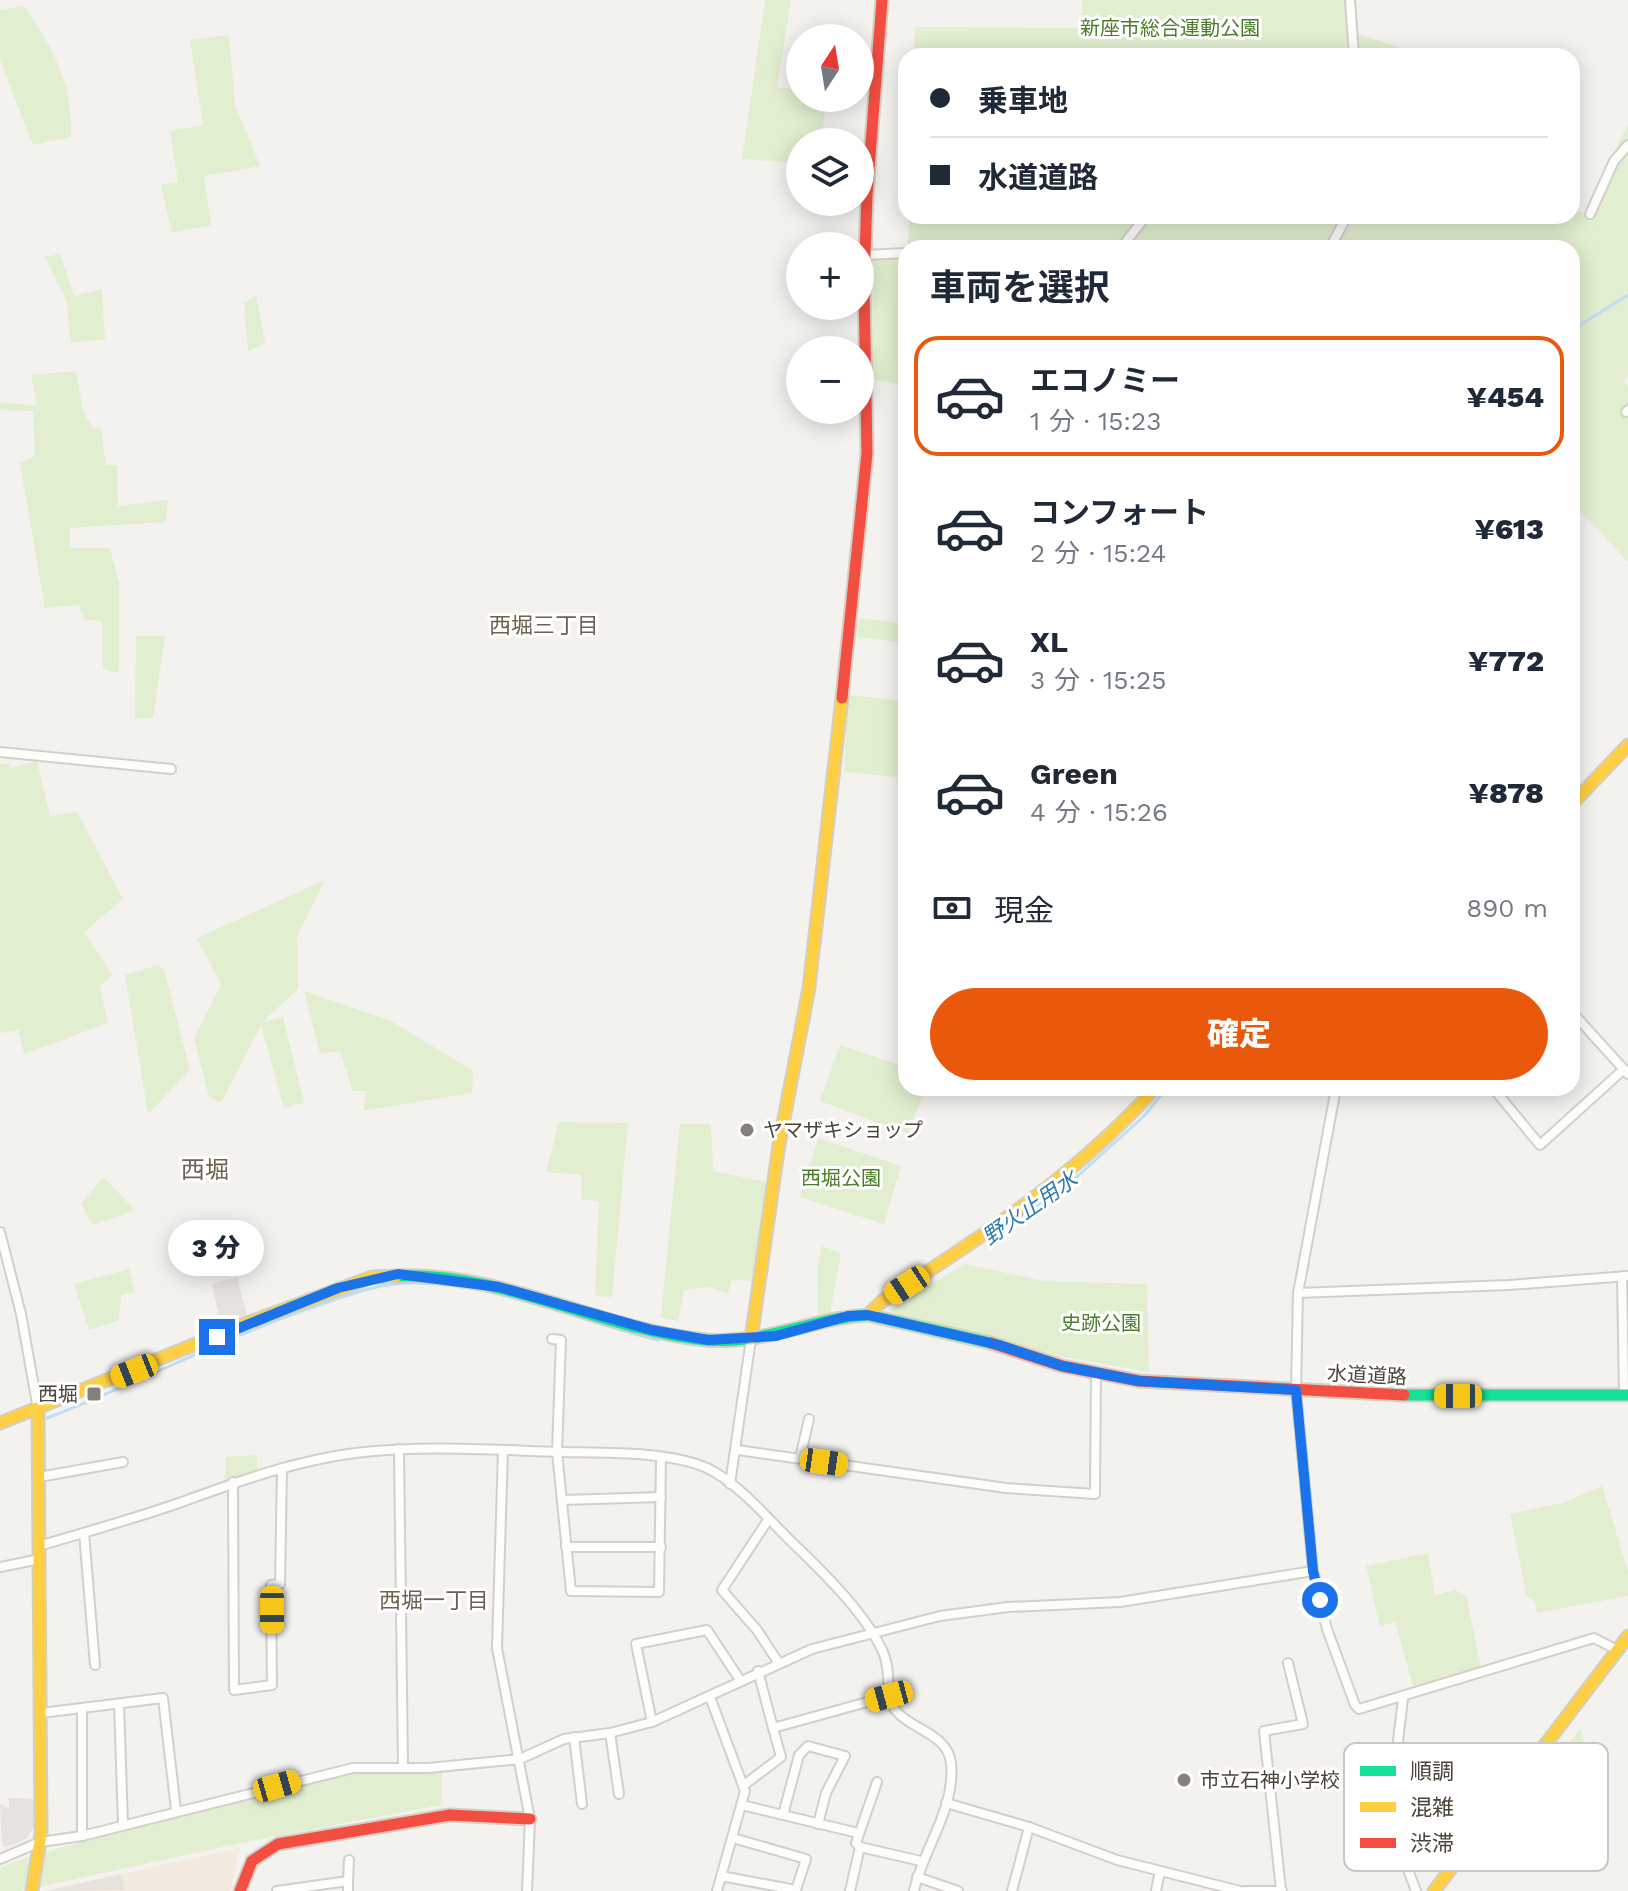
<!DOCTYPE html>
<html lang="ja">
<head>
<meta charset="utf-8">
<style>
  :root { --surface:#fff; --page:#f6f6f7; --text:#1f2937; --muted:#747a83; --line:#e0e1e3; --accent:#ea580c }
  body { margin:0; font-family:"Work Sans","Noto Sans JP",sans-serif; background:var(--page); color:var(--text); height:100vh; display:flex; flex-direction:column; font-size:30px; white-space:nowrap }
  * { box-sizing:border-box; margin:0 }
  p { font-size:26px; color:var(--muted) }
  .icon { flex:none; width:44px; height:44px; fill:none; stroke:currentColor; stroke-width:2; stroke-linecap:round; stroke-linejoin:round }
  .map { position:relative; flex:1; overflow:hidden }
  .sheet { position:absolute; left:898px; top:240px; width:682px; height:856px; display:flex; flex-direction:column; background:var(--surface); border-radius:24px; box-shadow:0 4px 20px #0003 }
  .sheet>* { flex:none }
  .top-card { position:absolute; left:898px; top:48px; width:682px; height:176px; border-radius:24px; box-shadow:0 4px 20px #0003; display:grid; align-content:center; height:176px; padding:0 32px; background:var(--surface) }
  .needle { width:52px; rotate:12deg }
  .fabs { position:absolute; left:786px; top:24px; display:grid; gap:16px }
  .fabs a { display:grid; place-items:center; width:88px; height:88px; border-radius:50%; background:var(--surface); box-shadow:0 4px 20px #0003; font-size:40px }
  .end { position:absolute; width:36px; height:36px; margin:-18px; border:10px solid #1a73e8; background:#fff; box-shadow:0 0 0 4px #fff }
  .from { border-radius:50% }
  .bubble { position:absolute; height:56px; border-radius:28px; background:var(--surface); box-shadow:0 4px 20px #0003; font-size:26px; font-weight:800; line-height:56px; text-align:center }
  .car { position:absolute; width:24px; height:48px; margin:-24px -12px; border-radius:10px; box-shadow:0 0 6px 2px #0007; background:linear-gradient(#f5c518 24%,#345 0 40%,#f5c518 0 76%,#345 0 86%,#f5c518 0) }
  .top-card b { display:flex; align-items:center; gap:28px; height:76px; font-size:30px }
  .top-card b+b { border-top:2px solid var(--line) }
  .top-card i { width:20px; height:20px; background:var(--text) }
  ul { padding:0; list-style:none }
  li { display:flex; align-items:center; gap:24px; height:120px; margin:0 16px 12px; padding:0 16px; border:4px solid transparent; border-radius:24px }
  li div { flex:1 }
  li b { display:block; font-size:30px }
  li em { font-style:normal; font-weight:800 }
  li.active { border-color:var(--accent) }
  li>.icon { width:72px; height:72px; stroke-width:1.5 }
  h2 { padding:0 32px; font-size:36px; line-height:96px }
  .pay { display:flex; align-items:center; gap:20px; height:88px; padding:0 32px; font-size:30px }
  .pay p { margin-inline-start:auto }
  .primary-button { display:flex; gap:16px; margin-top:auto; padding:16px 32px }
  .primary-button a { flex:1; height:92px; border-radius:48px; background:var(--accent); color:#fff; font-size:32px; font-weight:800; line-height:92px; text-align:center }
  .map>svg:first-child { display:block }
</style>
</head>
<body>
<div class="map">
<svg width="1628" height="1891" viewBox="0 0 1628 1891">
  <rect width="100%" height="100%" fill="#f4f2ee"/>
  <polygon fill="#f3ebdf" points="240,1848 231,1891 45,1891 121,1874"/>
  <g fill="#e1eecf">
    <polygon points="765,0 791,0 777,87 792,89 795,72 800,72 800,98 827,98 821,142 800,142 800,163 742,159"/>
    <polygon points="1082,0 1346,0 1348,31 1427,56 914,56 915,27 1083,28"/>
    <path d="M24,6c29,41 49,79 47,131l-38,8 -33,-85v-50z"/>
    <polygon points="229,35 235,105 260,166 204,176 211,225 172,233 161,185 178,182 170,131 203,125 190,40"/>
    <polygon points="1628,124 1628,376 1624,381 1628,387 1628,562 1572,502 1572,248 908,248 909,216 1572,216 1572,208 1585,213"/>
    <polygon points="906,248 906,386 872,379 873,250"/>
    <polygon points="60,254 74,296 102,289 105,339 71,343 66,300 45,257"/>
    <polygon points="256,295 265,343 248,351 244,303"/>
    <polygon points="76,371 83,411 93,429 101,427 106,465 117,465 118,506 168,500 166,522 70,528 70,548 110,548 119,583 119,673 103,669 102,621 84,620 79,605 45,608 20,463 35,456 33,411 0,410 0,402 37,406 31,375"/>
    <polygon points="859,618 906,624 906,643 857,637"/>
    <polygon points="136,636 165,636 153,718 135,719"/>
    <polygon points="848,695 906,701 906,778 844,772"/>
    <polygon points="37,761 50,816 77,812 123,899 84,932 112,975 100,987 108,1023 24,1054 18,1030 0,1033 0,764 9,763 10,768"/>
    <polygon points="325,880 297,937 298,989 261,1023 283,1017 304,1103 284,1108 261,1025 221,1103 209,1097 194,1038 221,984 197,938"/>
    <polygon points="158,965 164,969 190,1070 148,1114 125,975"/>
    <polygon points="304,991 391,1021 473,1071 472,1093 363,1111 367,1091 353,1091 340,1051 320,1054"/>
    <polygon points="840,1045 906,1067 906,1088 925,1088 908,1134 820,1101"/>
    <polygon points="559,1122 628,1123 612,1297 595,1296 599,1201 582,1200 581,1175 546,1172"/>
    <polygon points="680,1124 711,1124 713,1171 767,1182 754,1282 732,1279 728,1293 708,1287 684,1290 678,1321 661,1318"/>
    <polygon points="818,1138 901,1166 884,1224 800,1197"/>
    <polygon points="103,1177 135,1210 93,1225 81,1204"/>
    <polygon points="822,1246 841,1253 830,1314 822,1317 818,1314 817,1268"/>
    <polygon points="965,1264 1044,1281 1147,1284 1149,1372 1059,1356 888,1311"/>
    <polygon points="129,1269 135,1292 121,1295 119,1320 89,1330 74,1284"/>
    <polygon points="257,1455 257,1471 225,1482 226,1457"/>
    <polygon points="1602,1486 1628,1571 1628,1596 1537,1613 1535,1601 1527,1597 1510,1514 1565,1502"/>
    <polygon points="1428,1553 1435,1595 1455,1590 1466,1595 1481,1667 1414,1689 1395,1622 1380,1626 1366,1566"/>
    <polygon points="1581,1728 1591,1778 1566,1797 1549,1767"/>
    <polygon points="353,1771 442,1771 441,1805 245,1842 21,1891 0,1891 0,1868 28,1857 251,1795"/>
  </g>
  <g fill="#e6e3df">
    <polygon points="237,1277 247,1316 221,1328 212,1284"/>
    <polygon points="9,1798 34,1799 35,1825 26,1839 7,1847 2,1845 0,1804 9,1808"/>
    <polygon points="121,1874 125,1890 50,1891 50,1890"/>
  </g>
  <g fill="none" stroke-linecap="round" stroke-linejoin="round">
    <g stroke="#c0ddf1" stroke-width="3">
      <polyline points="1572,330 1628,295"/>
      <polyline points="879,1311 1070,1183 1144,1116 1167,1088"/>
      <path d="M47,1418c93,-35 181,-83 275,-114 32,-11 60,-22 94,-21 82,0 163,38 242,57"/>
    </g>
    <g stroke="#d2d0cb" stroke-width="12">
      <g id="street">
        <polyline points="1350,0 1354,56"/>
        <polyline points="1590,214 1614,161 1628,145"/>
        <polyline points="1121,248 1146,216"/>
        <polyline points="1330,248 1347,216"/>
        <polyline points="865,255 906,253"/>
        <polyline points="1626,412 1628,410"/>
        <polyline points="0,752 171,769"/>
        <polyline points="1572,1012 1628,1074"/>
        <polyline points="1336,1088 1298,1293 1296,1390 1313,1571 1327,1629 1355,1705 1359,1709 1594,1638 1617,1650"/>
        <polyline points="1493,1088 1540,1145 1624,1069"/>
        <polyline points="0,1232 21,1314 38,1409"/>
        <polyline points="1622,1276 1624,1394"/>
        <polyline points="1298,1293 1509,1285 1628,1276"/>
        <polyline points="552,1339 561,1340 557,1452 571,1591 659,1592 661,1458"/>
        <polyline points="399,1449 403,1768"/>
        <polyline points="503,1450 497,1648 530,1819 527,1891"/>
        <polyline points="737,1450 1006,1488 1095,1494 1096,1373"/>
        <polyline points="800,1458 809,1419"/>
        <polyline points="39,1477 123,1462"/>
        <polyline points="233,1482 234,1690 272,1685 271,1585 280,1584 282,1468"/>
        <polyline points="730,1484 751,1339"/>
        <polyline points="562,1500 661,1497"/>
        <polyline points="768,1520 722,1590 757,1630 778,1662"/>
        <polyline points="84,1533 95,1665"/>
        <path d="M39,1546c47,-14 94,-27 140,-43 58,-21 114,-42 176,-50 69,-8 138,-3 207,-1 41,1 108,-1 145,16 35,17 64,55 92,81 28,27 68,67 84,103 6,13 5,28 6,42 3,35 58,33 62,69 5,45 -28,86 -37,128"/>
        <polyline points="566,1547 661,1547"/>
        <polyline points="0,1567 40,1559"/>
        <polyline points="758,1671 773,1728 889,1696"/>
        <polyline points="710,1697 745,1791 717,1891"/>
        <polyline points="1403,1699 1396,1757 1401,1851 1416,1891"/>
        <polyline points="119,1704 123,1824"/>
        <polyline points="82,1709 82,1836"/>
        <polyline points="41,1713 163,1698 176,1810"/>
        <polyline points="652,1722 636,1644 707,1630 740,1680"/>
        <polyline points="610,1733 619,1794"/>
        <polyline points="574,1737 582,1804"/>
        <polyline points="744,1785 781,1757 773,1728"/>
        <polyline points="946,1803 1029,1827 1117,1860 1240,1891"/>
        <polyline points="742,1805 858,1833"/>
        <polyline points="783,1815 799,1755 808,1746 845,1756 826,1793 818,1824"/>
        <polyline points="860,1847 856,1843 877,1782"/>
        <polyline points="0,1859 40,1842 82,1836 353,1768 428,1768 520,1759 564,1739 610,1733 652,1722 812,1649 940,1616 1008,1607 1120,1602 1313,1571"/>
        <polyline points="721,1876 796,1890 806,1859 733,1838"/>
        <polyline points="917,1877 958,1891"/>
        <polyline points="348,1881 349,1860"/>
        <polyline points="1281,1890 1264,1731 1303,1724 1288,1663"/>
        <polyline points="277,1891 348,1881 348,1891"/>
        <polyline points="850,1891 860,1847 921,1861"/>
        <polyline points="1012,1891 1029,1827"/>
        <polyline points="1156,1891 1160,1871"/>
        <polyline points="1245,1891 1282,1891"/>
      </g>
    </g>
    <g stroke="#d3cfc5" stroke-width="15">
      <g id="fast">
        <path d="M397,1276c108,-4 204,54 309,64 57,5 107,-22 162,-25l123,28"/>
        <polyline points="1404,1395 1628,1395"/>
      </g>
    </g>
    <g stroke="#d3cfc5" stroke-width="15">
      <g id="slow">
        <polyline points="1572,804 1628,745"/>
        <path d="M868,1315l15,-15c97,-61 195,-126 272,-212"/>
        <polyline points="751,1339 779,1145 809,988 842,698"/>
        <polyline points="0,1423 255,1320 372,1277 397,1276"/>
        <polyline points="32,1891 41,1834 38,1409"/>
        <polyline points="1434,1891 1628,1636"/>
      </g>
    </g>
    <g stroke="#d3cfc5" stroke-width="15">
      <g id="jam">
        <polyline points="842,698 867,453 864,286 867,195 882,0"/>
        <polyline points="991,1343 1062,1366 1139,1381 1404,1395"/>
        <polyline points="240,1891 252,1861 278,1844 450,1815 530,1819"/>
      </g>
    </g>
    <use href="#street" stroke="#fdfdfc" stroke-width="8"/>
    <use href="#fast" stroke="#16e098" stroke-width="11"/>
    <use href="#slow" stroke="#ffcf43" stroke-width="11"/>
    <use href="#jam" stroke="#f24e42" stroke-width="11"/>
  </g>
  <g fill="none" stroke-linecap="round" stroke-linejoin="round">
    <polyline stroke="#1a73e8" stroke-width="10" points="217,1337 338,1288 398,1274 499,1287 652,1330 708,1340 776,1336 848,1316 868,1315 999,1345 1062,1366 1139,1381 1296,1390 1313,1571 1320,1600"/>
  </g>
  <g fill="#868178" stroke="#fff" stroke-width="3">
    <circle cx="747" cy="1130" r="8"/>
    <rect x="86" y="1386" width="16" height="16" rx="4"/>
    <circle cx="1184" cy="1780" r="8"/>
  </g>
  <g text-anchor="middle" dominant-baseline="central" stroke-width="6" stroke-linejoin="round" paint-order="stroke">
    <g font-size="20" fill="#4a7f2a" stroke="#fff">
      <text x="1170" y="28">新座市総合運動公園</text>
      <text x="841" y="1178">西堀公園</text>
      <text x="1101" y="1323">史跡公園</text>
    </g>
    <g font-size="20" fill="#4b4439" stroke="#fff" text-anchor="start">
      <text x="763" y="1130">ヤマザキショップ</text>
      <text x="78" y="1394" text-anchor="end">西堀</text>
      <text x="1200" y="1780">市立石神小学校</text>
    </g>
    <g font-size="20" fill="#4b4439" stroke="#fff">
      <text transform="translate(1367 1375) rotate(3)">水道道路</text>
    </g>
    <g font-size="22" fill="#6e6250" stroke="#fff">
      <text x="544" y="625">西堀三丁目</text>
      <text x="434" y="1600">西堀一丁目</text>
    </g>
    <g font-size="22" font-style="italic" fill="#2e7ab2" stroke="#fff">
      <text transform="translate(1030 1208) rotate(-35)">野火止用水</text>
    </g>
    <g font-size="24" fill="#6e6250" stroke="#fff">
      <text x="205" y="1170">西堀</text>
    </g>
  </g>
  <rect x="1344" y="1743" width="264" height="128" rx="12" fill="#fff" stroke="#c9c7c4" stroke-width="2"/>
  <rect x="1360" y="1766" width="36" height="10" fill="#16e098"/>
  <rect x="1360" y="1802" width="36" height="10" fill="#ffcf43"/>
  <rect x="1360" y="1838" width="36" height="10" fill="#f24e42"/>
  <g font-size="22" fill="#4b4439">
    <text x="1410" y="1779">順調</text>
    <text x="1410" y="1815">混雑</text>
    <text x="1410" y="1851">渋滞</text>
  </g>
</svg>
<div class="fabs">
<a><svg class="needle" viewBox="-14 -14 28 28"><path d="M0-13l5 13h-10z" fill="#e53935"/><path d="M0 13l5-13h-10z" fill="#747a83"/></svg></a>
<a><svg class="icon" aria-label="layers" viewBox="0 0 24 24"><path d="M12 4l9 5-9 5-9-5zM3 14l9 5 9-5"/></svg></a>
<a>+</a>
<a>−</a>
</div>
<i class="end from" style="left:1320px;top:1600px"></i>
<i class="end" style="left:217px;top:1337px"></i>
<div class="bubble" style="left:168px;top:1220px;width:96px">3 分</div>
<i class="car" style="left:907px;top:1285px;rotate:237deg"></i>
<i class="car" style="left:134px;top:1371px;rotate:248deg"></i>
<i class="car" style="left:1458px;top:1396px;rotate:270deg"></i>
<i class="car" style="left:824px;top:1462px;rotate:98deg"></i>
<i class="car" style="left:272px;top:1610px;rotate:180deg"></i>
<i class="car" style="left:889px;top:1696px;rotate:255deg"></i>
<i class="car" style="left:277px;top:1786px;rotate:74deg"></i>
<div class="top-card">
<b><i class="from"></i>乗車地</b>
<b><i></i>水道道路</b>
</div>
<section class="sheet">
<h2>車両を選択</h2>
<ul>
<li class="active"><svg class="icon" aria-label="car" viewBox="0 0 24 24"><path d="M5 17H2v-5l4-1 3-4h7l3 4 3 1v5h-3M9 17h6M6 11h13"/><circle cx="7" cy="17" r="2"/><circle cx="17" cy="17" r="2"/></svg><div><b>エコノミー</b><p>1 分 · 15:23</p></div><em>¥454</em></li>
<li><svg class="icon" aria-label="car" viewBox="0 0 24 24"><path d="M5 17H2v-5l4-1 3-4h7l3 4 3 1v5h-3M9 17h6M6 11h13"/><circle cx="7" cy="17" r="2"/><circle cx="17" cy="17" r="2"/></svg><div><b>コンフォート</b><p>2 分 · 15:24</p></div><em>¥613</em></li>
<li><svg class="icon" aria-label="car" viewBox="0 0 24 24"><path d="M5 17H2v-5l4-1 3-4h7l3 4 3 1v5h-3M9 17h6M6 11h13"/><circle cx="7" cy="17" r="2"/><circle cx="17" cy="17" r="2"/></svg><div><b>XL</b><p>3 分 · 15:25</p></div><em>¥772</em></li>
<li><svg class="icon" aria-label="car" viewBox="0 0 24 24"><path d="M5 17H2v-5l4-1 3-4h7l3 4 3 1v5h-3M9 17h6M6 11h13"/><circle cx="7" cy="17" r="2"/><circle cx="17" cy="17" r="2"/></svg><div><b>Green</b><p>4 分 · 15:26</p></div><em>¥878</em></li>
</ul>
<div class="pay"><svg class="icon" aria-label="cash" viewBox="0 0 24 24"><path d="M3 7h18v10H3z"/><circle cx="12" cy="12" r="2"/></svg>現金<p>890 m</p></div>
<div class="primary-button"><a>確定</a></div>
</section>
</div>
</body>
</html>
